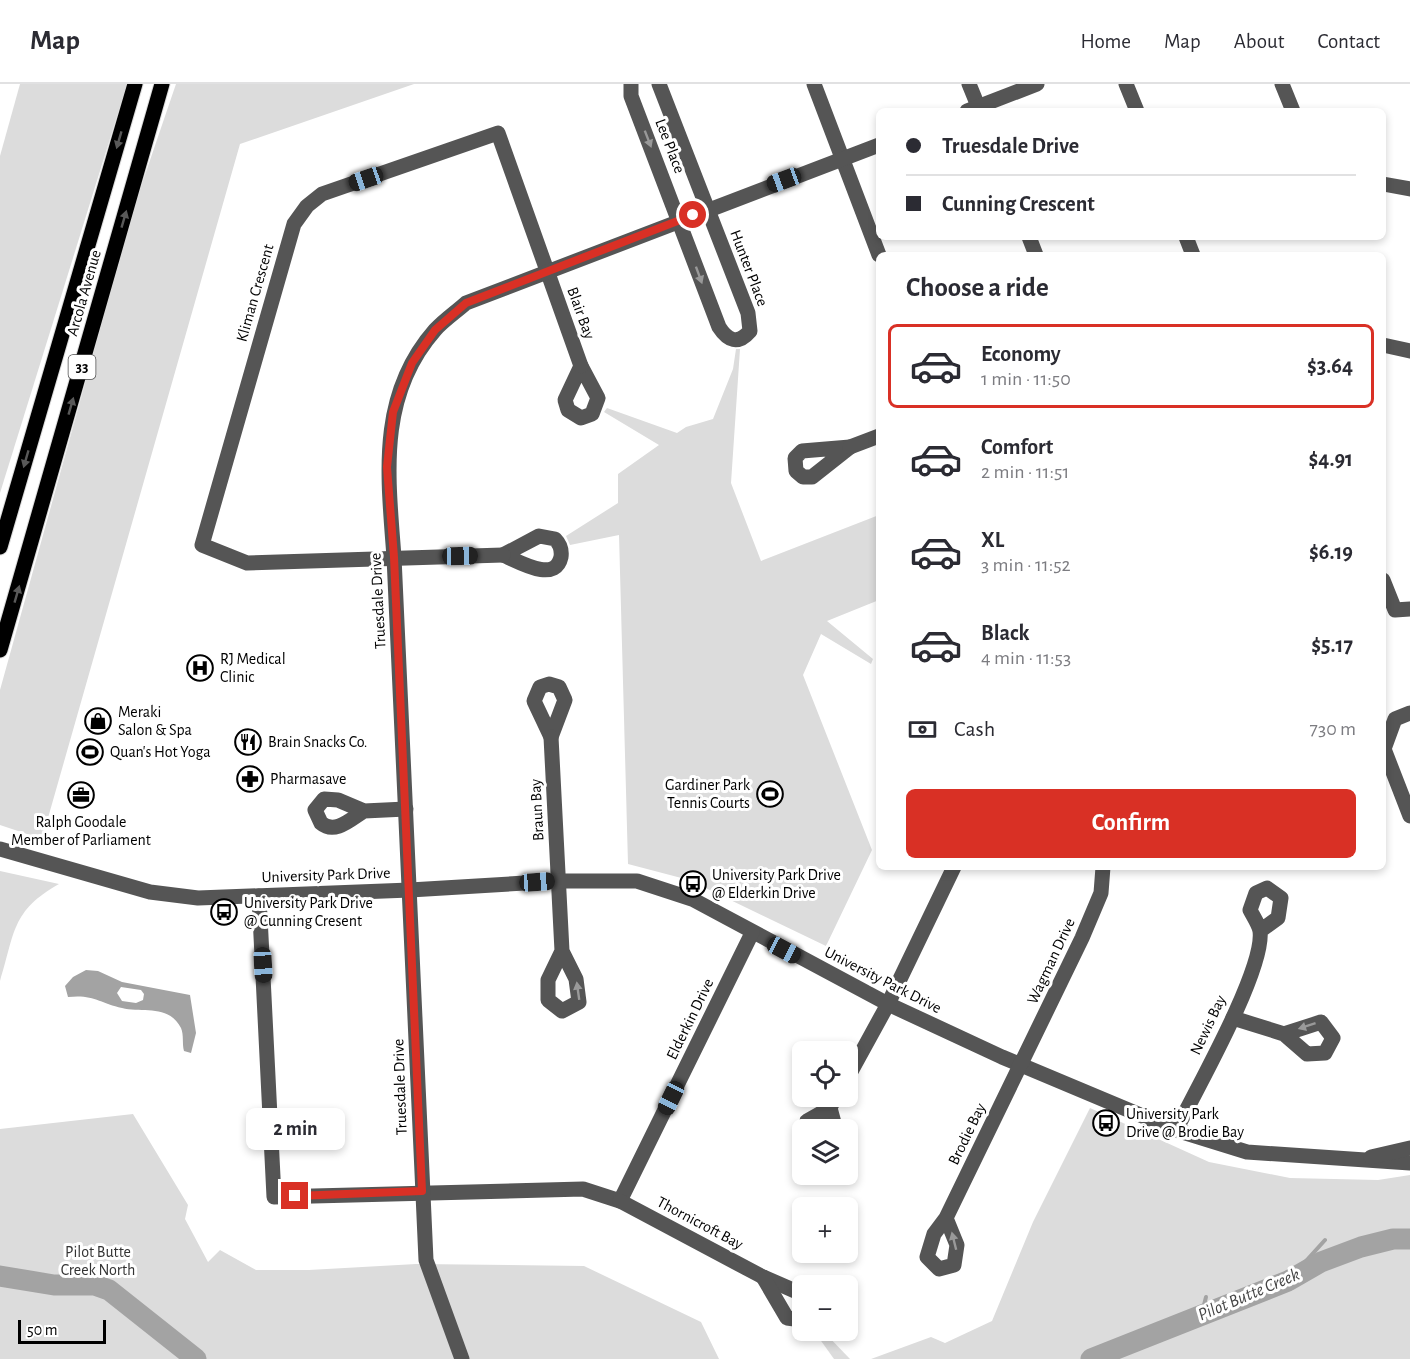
<!DOCTYPE html>
<html lang="en">
<head>
<meta charset="utf-8">
<style>
  :root { --surface:#fff; --page:#f7f7f7; --text:#2b2b33; --muted:#7c7c81; --line:#e1e1e2; --accent:#d93025 }
  body { margin:0; font-family:"Alegreya Sans",sans-serif; background:var(--page); color:var(--text); height:100vh; display:flex; flex-direction:column; font-size:22px; white-space:nowrap }
  * { box-sizing:border-box; margin:0 }
  p { font-size:20px; color:var(--muted) }
  .icon { flex:none; width:33px; height:33px; fill:none; stroke:currentColor; stroke-width:2; stroke-linecap:round; stroke-linejoin:round }
  .map { position:relative; flex:1; overflow:hidden }
  .sheet { position:absolute; left:876px; top:168px; width:510px; height:618px; display:flex; flex-direction:column; background:var(--surface); border-radius:9px; box-shadow:0 3px 9px #0003 }
  .sheet>* { flex:none }
  .hud { position:absolute; left:876px; top:24px; width:510px; height:132px; border-radius:9px; box-shadow:0 3px 9px #0003; display:grid; align-content:center; height:132px; padding:0 30px; background:var(--surface) }
  .fabs { position:absolute; left:792px; top:957px; display:grid; gap:12px }
  .fabs a { display:grid; place-items:center; width:66px; height:66px; border-radius:9px; background:var(--surface); box-shadow:0 3px 9px #0003; font-size:30px }
  .scale { position:absolute; left:18px; bottom:15px; width:88px; box-sizing:border-box; padding-left:6px; border:3px solid #000; border-top:0; font-size:16px; line-height:21px; white-space:nowrap; color:#000; -webkit-text-stroke:4px #fff; paint-order:stroke }
  .end { position:absolute; width:27px; height:27px; margin:-14px; border:8px solid #d93025; background:#fff; box-shadow:0 0 0 3px #fff }
  .from { border-radius:50% }
  .bubble { position:absolute; height:42px; border-radius:9px; background:var(--surface); box-shadow:0 3px 9px #0003; font-size:20px; font-weight:700; line-height:42px; text-align:center }
  .car { position:absolute; width:18px; height:36px; margin:-18px -9px; border-radius:8px; box-shadow:0 0 4px 2px #0007; background:linear-gradient(#222 24%,#8ab4d8 0 40%,#222 0 76%,#8ab4d8 0 86%,#222 0) }
  .hud b { display:flex; align-items:center; gap:21px; height:57px; font-size:22px }
  .hud b+b { border-top:2px solid var(--line) }
  .hud i { width:15px; height:15px; background:var(--text) }
  ul { padding:0; list-style:none }
  li { display:flex; align-items:center; gap:18px; height:84px; margin:0 12px 9px; padding:0 18px; border:3px solid transparent; border-radius:9px }
  li div { flex:1 }
  li b { display:block; font-size:22px }
  li em { font-style:normal; font-weight:700 }
  li.current { border-color:var(--accent) }
  li>.icon { width:54px; height:54px; stroke-width:1.5 }
  h2 { padding:0 30px; font-size:27px; line-height:72px }
  .pay { display:flex; align-items:center; gap:15px; height:66px; padding:0 30px; font-size:22px }
  .pay p { margin-inline-start:auto }
  .button { display:flex; gap:12px; margin-top:auto; padding:12px 30px }
  .button a { flex:1; height:69px; border-radius:9px; background:var(--accent); color:#fff; font-size:24px; font-weight:700; line-height:69px; text-align:center }
  header { display:flex; align-items:center; gap:36px; box-sizing:border-box; height:84px; padding:0 30px; background:var(--surface); border-bottom:2px solid var(--line) }
  header strong { font-size:28px }
  nav { display:flex; gap:33px; margin-inline-start:auto; font-size:21px }
  .map>svg:first-child { display:block }
</style>
</head>
<body>
<header>
<strong>Map</strong>
<nav><a>Home</a><a>Map</a><a>About</a><a>Contact</a></nav>
</header>
<div class="map">
<svg width="1410" height="1275" viewBox="0 0 1410 1275">
  <rect width="100%" height="100%" fill="#fff"/>
  <g fill="#dcdcdc">
    <polygon points="20,0 127,0 0,409 0,72"/>
    <polygon points="176,0 414,0 240,60 42,755 0,741 0,606 134,123"/>
    <polygon points="736,265 740,265 731,399 761,477 879,431 879,516 827,537 873,575 871,580 821,550 803,591 872,766 826,862 689,796 628,780 619,451 570,461 566,452 618,419 618,390 659,361 604,328 607,324 677,349 686,343 713,335 733,285"/>
    <path d="M0,787l59,13c-48,27 -44,49 -59,97z"/>
    <polygon points="1090,1024 1209,1078 1290,1094 1378,1096 1410,1091 1410,1275 871,1275 931,1253 945,1259 992,1237 1033,1138"/>
    <polygon points="133,1030 188,1121 185,1135 208,1178 220,1166 256,1186 309,1186 416,1180 584,1182 701,1238 719,1275 0,1275 0,1045"/>
    <polygon points="814,1247 823,1247 850,1275 834,1275"/>
  </g>
  <path fill="#a3a3a3" fill-rule="evenodd" d="M86,886l12,1 24,11 68,13 6,38 -5,20 -7,-2c-2,-7 0,-16 -3,-23 -12,-24 -39,-15 -59,-20 -22,-5 -29,-14 -54,-11l-3,-11 8,-9zM121,903l20,3 3,4 -1,6 -7,3 -14,-2 -5,-8z"/>
  <g fill="none" stroke-linecap="round" stroke-linejoin="round">
    <g stroke="#a3a3a3" stroke-width="4">
      <polyline points="1288,1197 1325,1156"/>
      <polyline points="1197,1233 1203,1225 1206,1213"/>
      <polyline points="1170,1243 1177,1247"/>
    </g>
    <g stroke="#a3a3a3" stroke-width="21">
      <polyline points="0,1192 54,1201 95,1201 109,1206 196,1275"/>
      <polyline points="1091,1275 1288,1197 1321,1178 1361,1163 1393,1155 1410,1155"/>
    </g>
    <g stroke="#dbdbdb" stroke-width="17">
      <g id="major">
        <polyline points="0,463 135,0"/>
        <polyline points="0,566 162,0"/>
      </g>
    </g>
    <g stroke="#555" stroke-width="15">
      <path d="M631,0v12l88,231c9,14 19,18 31,4l-2,-18 -89,-229"/>
      <polyline points="814,0 879,171"/>
      <polyline points="969,0 980,27"/>
      <polyline points="1126,0 1137,27"/>
      <polyline points="1282,0 1293,27"/>
      <polyline points="967,27 1037,0"/>
      <polyline points="1383,100 1410,105"/>
      <polyline points="1029,153 1036,171"/>
      <polyline points="1186,153 1193,171"/>
      <polyline points="1383,261 1410,267"/>
      <polygon points="581,282 598,314 592,330 581,334 568,326 565,316"/>
      <polygon points="850,363 812,393 803,393 796,387 795,374 802,367"/>
      <polyline points="850,363 879,352"/>
      <path d="M539,452l16,3c5,5 7,11 6,18 -6,27 -43,4 -58,-2z"/>
      <polyline points="503,471 247,479 202,461 294,140 307,122 322,110 498,49 581,282"/>
      <polyline points="1383,496 1395,526 1410,525"/>
      <polygon points="549,600 559,603 565,616 551,653 534,617 540,603"/>
      <polyline points="1410,629 1395,635 1384,665 1410,732"/>
      <polyline points="551,653 562,867 576,895 579,918 562,927 548,916 548,896 562,867"/>
      <path d="M364,727c-13,8 -29,24 -43,12l-6,-13 9,-11 14,1 26,11 42,-2"/>
      <polyline points="0,765 150,808 198,814 410,806 558,797 637,797 692,815 888,920 1002,973 1176,1046 1247,1068 1410,1079"/>
      <polyline points="259,812 274,1113 583,1105 620,1117 752,849"/>
      <polyline points="1233,934 1284,950 1307,970 1325,969 1333,954 1321,938 1284,950"/>
      <polyline points="848,993 888,920 954,783"/>
      <polyline points="830,1024 836,1046"/>
      <polyline points="805,1046 807,1037 830,1024 836,1012"/>
      <path d="M1176,1046c19,-38 89,-161 84,-199 -1,-6 -7,-15 -10,-21l6,-17 11,-5 14,10 -3,20 -18,13"/>
      <polyline points="1371,1073 1410,1064"/>
      <polyline points="620,1117 763,1193 802,1210"/>
      <polyline points="946,1134 957,1161 954,1181 939,1185 927,1173 934,1150 946,1134 1082,854 1101,809 1103,783"/>
      <polyline points="763,1193 787,1234 802,1236"/>
      <path d="M462,1275l-36,-99 -32,-703c-6,-81 -17,-161 41,-227 9,-10 21,-18 31,-27l413,-158"/>
    </g>
    <use href="#major" stroke="#000" stroke-width="15"/>
  </g>
  <defs><path id="oneway-solid" d="M-6-.8H1V-3.2L6.5 0L1 3.2V.8H-6Z" transform="scale(1.5)"/></defs>
  <g fill="#999">
    <use href="#oneway-solid" transform="translate(648 55) rotate(69)"/>
    <use href="#oneway-solid" transform="translate(699 191) rotate(70)"/>
    <use href="#oneway-solid" transform="translate(578 907) rotate(-98)"/>
    <use href="#oneway-solid" transform="translate(1307 942) rotate(162)"/>
    <use href="#oneway-solid" transform="translate(954 1157) rotate(-104)"/>
  </g>
  <g fill="#595959">
    <use href="#oneway-solid" transform="translate(119 56) rotate(106)"/>
    <use href="#oneway-solid" transform="translate(124 135) rotate(-74)"/>
    <use href="#oneway-solid" transform="translate(71 322) rotate(-74)"/>
    <use href="#oneway-solid" transform="translate(26 375) rotate(106)"/>
    <use href="#oneway-solid" transform="translate(17 510) rotate(-74)"/>
  </g>
  <g fill="none" stroke-linecap="round" stroke-linejoin="round">
    <polyline stroke="#d93025" stroke-width="8" points="295,1112 422,1107 394,473 387,383 393,328 412,279 435,246 466,219 693,131"/>
  </g>
  <defs>
    <g id="hospital-ring" transform="scale(1.35)"><circle r="9.5" fill="#fff" stroke="#000" stroke-width="1.5"/><path d="M-5-5h3v3.5h4V-5h3V5h-3V1.5h-4V5h-3Z" fill="#000"/></g>
    <g id="shop-ring" transform="scale(1.35)"><circle r="9.5" fill="#fff" stroke="#000" stroke-width="1.5"/><path d="M-5-2.5h2.3a2.7 3.5 0 0 1 5.4 0H5L5.5 6h-11ZM-1.5-2.5h3a1.5 2.3 0 0 0-3 0Z" fill="#000"/></g>
    <g id="restaurant-ring" transform="scale(1.35)"><circle r="9.5" fill="#fff" stroke="#000" stroke-width="1.5"/><path d="M-5-6h1v4h1v-4h1v4h1v-4h1v5L-1.5 .5V6h-2V.5L-5-1ZM5-6V6H3V1.5H1.5Q1.5-4 5-6Z" fill="#000"/></g>
    <g id="stadium-ring" transform="scale(1.35)"><circle r="9.5" fill="#fff" stroke="#000" stroke-width="1.5"/><path d="M0-5a6.5 5 0 1 0 0 10a6.5 5 0 1 0 0-10ZM-3.5-1.8h7v3.6h-7Z" fill="#000"/></g>
    <g id="pharmacy-ring" transform="scale(1.35)"><circle r="9.5" fill="#fff" stroke="#000" stroke-width="1.5"/><path d="M-2-6h4v4h4v4h-4v4h-4v-4h-4v-4h4Z" fill="#000"/></g>
    <g id="office-ring" transform="scale(1.35)"><circle r="9.5" fill="#fff" stroke="#000" stroke-width="1.5"/><path d="M-6-3h4V-5.5h4V-3h4V5H-6ZM-1-4.5V-3h2v-1.5ZM-6 0V1H6V0Z" fill="#000"/></g>
    <g id="bus-ring" transform="scale(1.35)"><circle r="9.5" fill="#fff" stroke="#000" stroke-width="1.5"/><path d="M-5-6H5V4H4V6H2V4H-2V6H-4V4H-5ZM-3.5-4V0h7V-4ZM-3.5 1.2v1.5H-2V1.2ZM2 1.2v1.5H3.5V1.2Z" fill="#000"/></g>
  </defs>
  <g fill-rule="evenodd">
    <use href="#hospital-ring" x="200" y="584"/>
    <use href="#shop-ring" x="98" y="637"/>
    <use href="#restaurant-ring" x="248" y="658"/>
    <use href="#stadium-ring" x="90" y="668"/>
    <use href="#pharmacy-ring" x="250" y="695"/>
    <use href="#stadium-ring" x="770" y="710"/>
    <use href="#office-ring" x="81" y="711"/>
    <use href="#bus-ring" x="693" y="800"/>
    <use href="#bus-ring" x="224" y="828"/>
    <use href="#bus-ring" x="1106" y="1039"/>
  </g>
  <g text-anchor="middle" dominant-baseline="central" stroke-width="6" stroke-linejoin="round" paint-order="stroke">
    <rect fill="#fff" stroke="#4c4c4c" stroke-width="1.5" x="68.5" y="271" width="27" height="24" rx="4.5"/>
    <g font-size="15" font-weight="bold" fill="#000">
      <text x="82" y="283">33</text>
    </g>
    <g font-size="16" fill="#000" stroke="#fff">
      <text transform="translate(670 62) rotate(69)">Lee Place</text>
      <text transform="translate(749 184) rotate(69)">Hunter Place</text>
      <text transform="translate(84 209) rotate(-74)">Arcola Avenue</text>
      <text transform="translate(255 209) rotate(-74)">Kliman Crescent</text>
      <text transform="translate(581 229) rotate(70)">Blair Bay</text>
      <text transform="translate(378 517) rotate(-93)">Truesdale Drive</text>
      <text transform="translate(537 726) rotate(-93)">Braun Bay</text>
      <text transform="translate(326 791) rotate(-2)">University Park Drive</text>
      <text transform="translate(1051 877) rotate(-65)">Wagman Drive</text>
      <text transform="translate(883 896) rotate(27)">University Park Drive</text>
      <text transform="translate(690 935) rotate(-64)">Elderkin Drive</text>
      <text transform="translate(1208 941) rotate(-65)">Newis Bay</text>
      <text transform="translate(400 1003) rotate(-92)">Truesdale Drive</text>
      <text transform="translate(967 1050) rotate(-64)">Brodie Bay</text>
      <text transform="translate(700 1139) rotate(28)">Thornicroft Bay</text>
    </g>
    <g font-size="16" fill="#000" stroke="#fff" text-anchor="start">
      <text x="220" y="575">RJ Medical<tspan x="220" dy="18">Clinic</tspan></text>
      <text x="118" y="628">Meraki<tspan x="118" dy="18">Salon &amp; Spa</tspan></text>
      <text x="268" y="658">Brain Snacks Co.</text>
      <text x="110" y="668">Quan's Hot Yoga</text>
      <text x="270" y="695">Pharmasave</text>
      <text x="750" y="701" text-anchor="end">Gardiner Park<tspan x="750" dy="18">Tennis Courts</tspan></text>
      <text x="81" y="738" text-anchor="middle">Ralph Goodale<tspan x="81" dy="18">Member of Parliament</tspan></text>
      <text x="712" y="791">University Park Drive<tspan x="712" dy="18">@ Elderkin Drive</tspan></text>
      <text x="244" y="819">University Park Drive<tspan x="244" dy="18">@ Cunning Cresent</tspan></text>
      <text x="1126" y="1030">University Park<tspan x="1126" dy="18">Drive @ Brodie Bay</tspan></text>
    </g>
    <g font-size="16" fill="#333" stroke="#fff">
      <text x="98" y="1168">Pilot Butte<tspan x="98" dy="18">Creek North</tspan></text>
    </g>
    <g font-size="18" font-style="italic" fill="#444" stroke="#fff">
      <text transform="translate(1249 1211) rotate(-23)">Pilot Butte Creek</text>
    </g>
  </g>
</svg>
<div class="fabs">
<a><svg class="icon" aria-label="locate" viewBox="0 0 24 24"><circle cx="12" cy="12" r="6"/><path d="M12 2v4M12 18v4M2 12h4M18 12h4"/></svg></a>
<a><svg class="icon" aria-label="layers" viewBox="0 0 24 24"><path d="M12 4l9 5-9 5-9-5zM3 14l9 5 9-5"/></svg></a>
<a>+</a>
<a>−</a>
</div>
<div class="scale">50 m</div>
<i class="end from" style="left:693px;top:131px"></i>
<i class="end" style="left:295px;top:1112px"></i>
<div class="bubble" style="left:246px;top:1024px;width:99px">2 min</div>
<i class="car" style="left:366px;top:95px;rotate:251deg"></i>
<i class="car" style="left:784px;top:96px;rotate:250deg"></i>
<i class="car" style="left:460px;top:472px;rotate:89deg"></i>
<i class="car" style="left:537px;top:798px;rotate:86deg"></i>
<i class="car" style="left:784px;top:866px;rotate:118deg"></i>
<i class="car" style="left:263px;top:881px;rotate:177deg"></i>
<i class="car" style="left:671px;top:1014px;rotate:206deg"></i>
<div class="hud">
<b><i class="from"></i>Truesdale Drive</b>
<b><i></i>Cunning Crescent</b>
</div>
<section class="sheet">
<h2>Choose a ride</h2>
<ul>
<li class="current"><svg class="icon" aria-label="car" viewBox="0 0 24 24"><path d="M5 17H2v-5l4-1 3-4h7l3 4 3 1v5h-3M9 17h6M6 11h13"/><circle cx="7" cy="17" r="2"/><circle cx="17" cy="17" r="2"/></svg><div><b>Economy</b><p>1 min · 11:50</p></div><em>$3.64</em></li>
<li><svg class="icon" aria-label="car" viewBox="0 0 24 24"><path d="M5 17H2v-5l4-1 3-4h7l3 4 3 1v5h-3M9 17h6M6 11h13"/><circle cx="7" cy="17" r="2"/><circle cx="17" cy="17" r="2"/></svg><div><b>Comfort</b><p>2 min · 11:51</p></div><em>$4.91</em></li>
<li><svg class="icon" aria-label="car" viewBox="0 0 24 24"><path d="M5 17H2v-5l4-1 3-4h7l3 4 3 1v5h-3M9 17h6M6 11h13"/><circle cx="7" cy="17" r="2"/><circle cx="17" cy="17" r="2"/></svg><div><b>XL</b><p>3 min · 11:52</p></div><em>$6.19</em></li>
<li><svg class="icon" aria-label="car" viewBox="0 0 24 24"><path d="M5 17H2v-5l4-1 3-4h7l3 4 3 1v5h-3M9 17h6M6 11h13"/><circle cx="7" cy="17" r="2"/><circle cx="17" cy="17" r="2"/></svg><div><b>Black</b><p>4 min · 11:53</p></div><em>$5.17</em></li>
</ul>
<div class="pay"><svg class="icon" aria-label="cash" viewBox="0 0 24 24"><path d="M3 7h18v10H3z"/><circle cx="12" cy="12" r="2"/></svg>Cash<p>730 m</p></div>
<div class="button"><a>Confirm</a></div>
</section>
</div>
</body>
</html>
